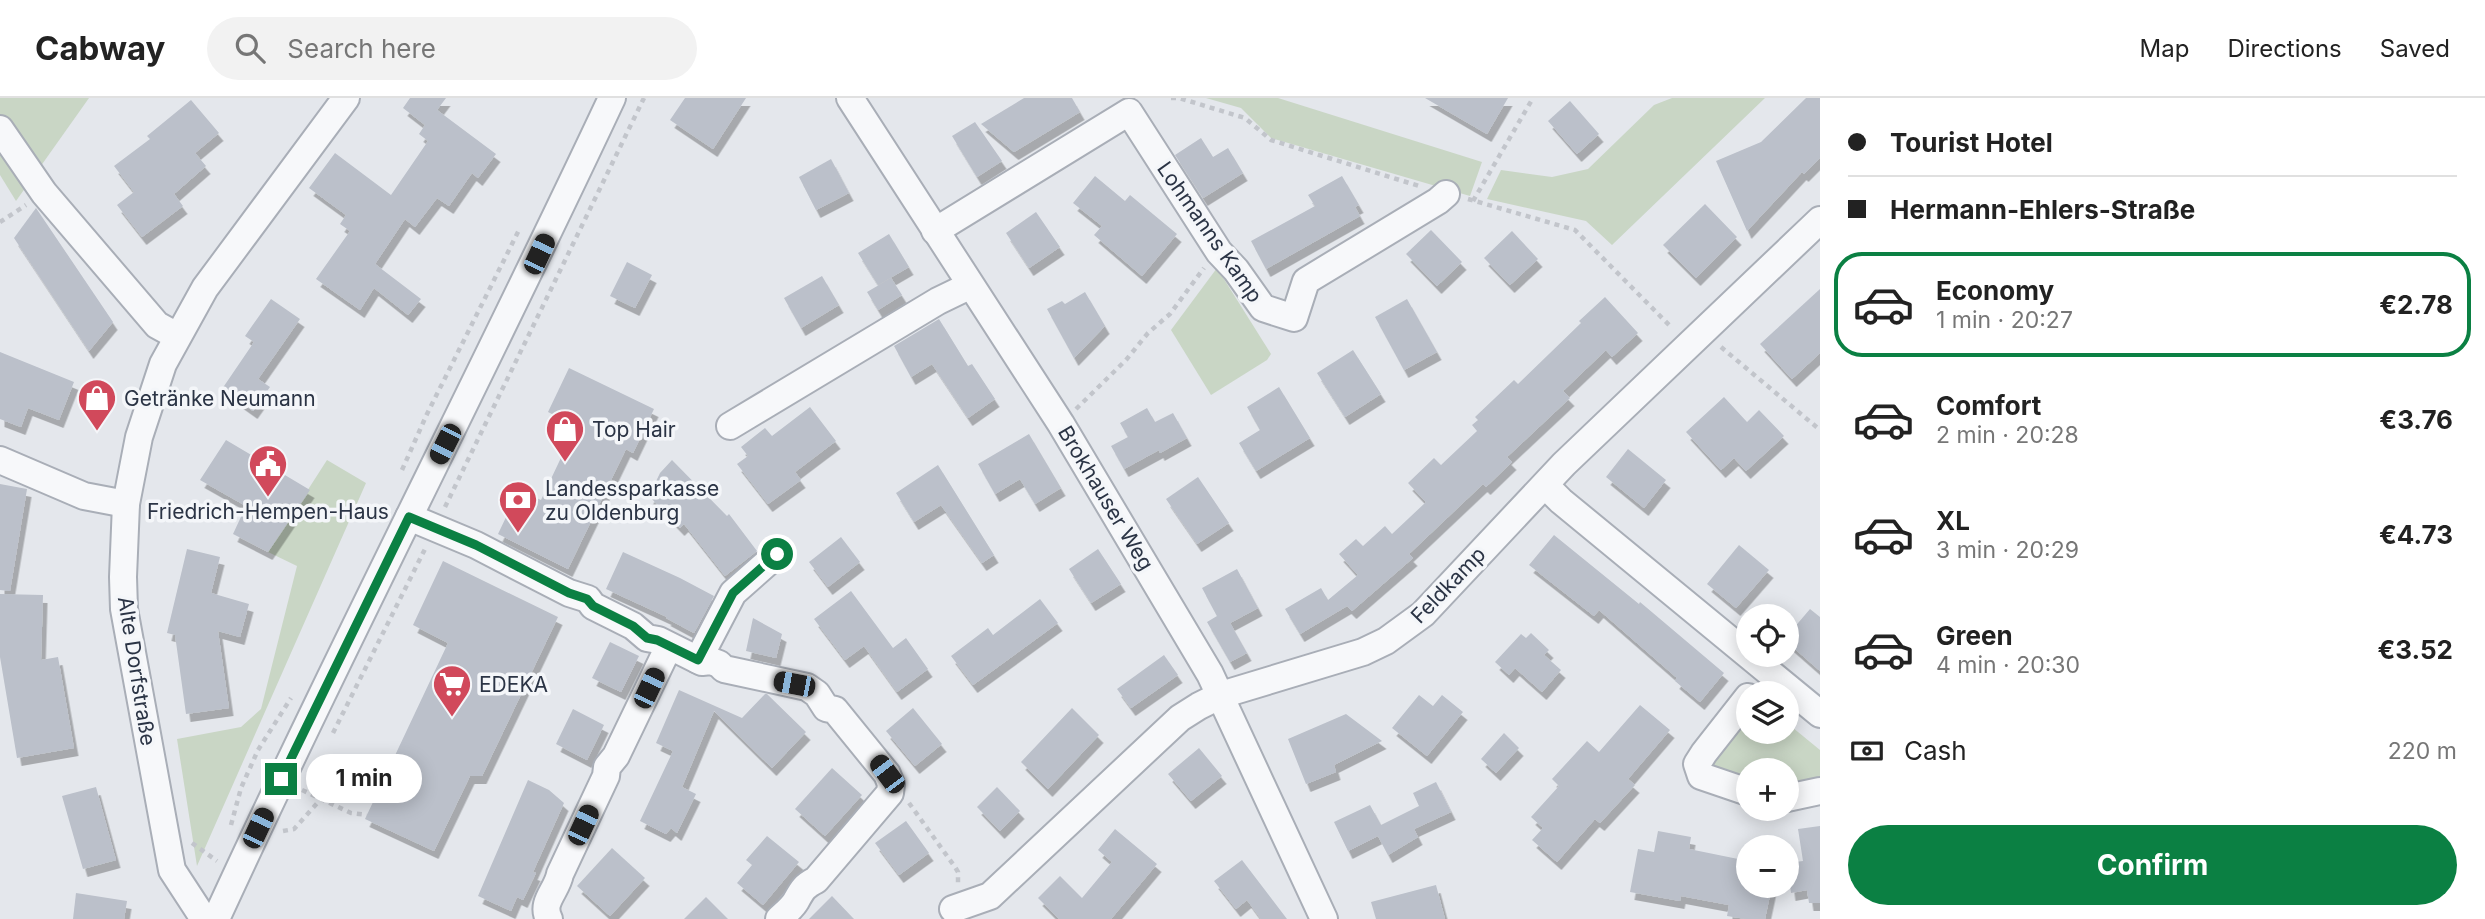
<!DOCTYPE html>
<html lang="en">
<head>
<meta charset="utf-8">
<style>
  :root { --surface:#fff; --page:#f2f2f2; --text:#222; --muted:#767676; --line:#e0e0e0; --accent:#0b8043 }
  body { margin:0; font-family:Inter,sans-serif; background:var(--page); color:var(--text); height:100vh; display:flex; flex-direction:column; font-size:26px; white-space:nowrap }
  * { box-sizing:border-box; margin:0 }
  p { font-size:23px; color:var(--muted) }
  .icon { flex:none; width:38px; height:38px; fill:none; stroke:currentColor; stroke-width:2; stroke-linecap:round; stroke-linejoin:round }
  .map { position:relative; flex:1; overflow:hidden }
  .details { display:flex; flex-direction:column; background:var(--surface); width:665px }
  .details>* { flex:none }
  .guide { display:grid; align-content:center; height:154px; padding:0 28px; background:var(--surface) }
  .buttons { position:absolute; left:1736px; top:506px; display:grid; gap:14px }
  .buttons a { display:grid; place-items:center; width:63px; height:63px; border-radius:50%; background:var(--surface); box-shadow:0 4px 18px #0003; font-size:35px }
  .end { position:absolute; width:32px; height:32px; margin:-16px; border:9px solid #0b8043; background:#fff; box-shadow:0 0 0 4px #fff }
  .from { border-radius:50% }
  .bubble { position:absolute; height:49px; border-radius:24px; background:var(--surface); box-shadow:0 4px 18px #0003; font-size:23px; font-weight:700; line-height:49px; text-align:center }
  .car { position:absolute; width:21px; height:42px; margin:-21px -10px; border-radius:9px; box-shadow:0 0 5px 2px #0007; background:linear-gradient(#222 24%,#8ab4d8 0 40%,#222 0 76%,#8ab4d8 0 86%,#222 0) }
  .guide b { display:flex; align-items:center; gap:24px; height:66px; font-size:26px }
  .guide b+b { border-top:2px solid var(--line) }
  .guide i { width:18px; height:18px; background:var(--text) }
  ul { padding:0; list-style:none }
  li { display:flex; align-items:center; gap:21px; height:105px; margin:0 14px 10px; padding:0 14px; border:4px solid transparent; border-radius:28px }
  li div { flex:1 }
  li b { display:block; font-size:26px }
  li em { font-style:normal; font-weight:700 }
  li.active { border-color:var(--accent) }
  li>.icon { width:63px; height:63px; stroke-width:1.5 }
  .pay { display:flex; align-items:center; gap:18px; height:77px; padding:0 28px; font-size:26px }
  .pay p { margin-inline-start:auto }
  .cta { display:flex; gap:14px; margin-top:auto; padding:14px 28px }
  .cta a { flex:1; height:80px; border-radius:42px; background:var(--accent); color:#fff; font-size:28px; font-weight:700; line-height:80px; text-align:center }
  header { display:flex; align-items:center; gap:42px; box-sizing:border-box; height:98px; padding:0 35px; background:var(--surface); border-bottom:2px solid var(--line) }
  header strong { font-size:33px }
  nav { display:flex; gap:38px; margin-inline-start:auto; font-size:24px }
  .search { width:490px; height:63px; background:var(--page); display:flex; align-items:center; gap:18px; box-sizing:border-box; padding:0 24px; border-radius:38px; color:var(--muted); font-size:26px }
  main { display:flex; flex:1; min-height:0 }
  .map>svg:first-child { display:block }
</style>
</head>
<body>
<header>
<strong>Cabway</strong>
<div class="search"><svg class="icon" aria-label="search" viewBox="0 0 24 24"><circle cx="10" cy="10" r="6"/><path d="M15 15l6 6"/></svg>Search here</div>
<nav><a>Map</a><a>Directions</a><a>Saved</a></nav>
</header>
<main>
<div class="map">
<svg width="1820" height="821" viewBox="0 0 1820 821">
  <defs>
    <filter id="shadow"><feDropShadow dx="4.5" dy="8" stdDeviation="0" flood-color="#0004"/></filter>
  </defs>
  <rect width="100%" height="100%" fill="#e4e7ec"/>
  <g fill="#c9d6c5">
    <polygon points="0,0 89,0 16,103 0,77"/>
    <polygon points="1206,0 1278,0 1482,64 1470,98 1271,40 1241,10"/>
    <polygon points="1672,0 1765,0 1612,147 1586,123 1487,101 1501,72 1552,79 1588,71 1654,7"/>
    <polygon points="1217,170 1271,256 1267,262 1211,297 1171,232"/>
    <polygon points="327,362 366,385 197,768 177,641 241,629 261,611 297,468 268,454"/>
    <polygon points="1748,615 1748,634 1787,634 1787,625 1820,652 1820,683 1787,689 1787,672 1748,672 1748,683 1714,672 1712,665"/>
  </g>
  <g fill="#bbc0ca" filter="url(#shadow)">
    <polygon points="410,0 446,0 437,12 496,56 478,80 472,75 449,108 437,100 415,129 405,121 375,166 421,201 408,217 374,190 360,212 316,181 350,133 340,126 346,117 309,90 335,55 391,97 428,43 419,36 425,27 403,10"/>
    <polygon points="685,0 746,0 713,51 670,22"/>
    <polygon points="1024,0 1072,0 1080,14 1014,54 981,26"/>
    <polygon points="1425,0 1508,0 1487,36"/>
    <polygon points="1806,0 1820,0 1820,60 1804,76 1802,74 1747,133 1716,63 1761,44"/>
    <polygon points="191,2 219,35 195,55 206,68 174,96 183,108 142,139 117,107 134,94 114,68 150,41 147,38"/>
    <polygon points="1570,3 1599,36 1577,56 1548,23"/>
    <polygon points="975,24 1002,63 977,79 952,38"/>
    <polygon points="1201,40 1213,59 1228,50 1243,75 1203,100 1175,57"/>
    <polygon points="831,61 849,95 816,112 799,79"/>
    <polygon points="1095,78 1125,103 1130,97 1177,136 1142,178 1094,137 1102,128 1073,105"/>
    <polygon points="1342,78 1359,107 1355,109 1360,118 1266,171 1251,143 1315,108 1308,97"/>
    <polygon points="1705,106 1737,139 1696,180 1663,147"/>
    <polygon points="36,110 113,224 89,253 14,140"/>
    <polygon points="1036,114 1060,149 1029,170 1006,135"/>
    <polygon points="1431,132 1462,164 1437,188 1406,156"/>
    <polygon points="1512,133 1538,161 1510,187 1484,160"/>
    <polygon points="889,136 909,169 878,187 858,155"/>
    <polygon points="627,164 652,177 635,210 610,198"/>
    <polygon points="822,178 839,207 801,230 784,200"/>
    <polygon points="891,180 902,197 878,212 867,194"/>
    <polygon points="1820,191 1820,255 1792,281 1760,246"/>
    <polygon points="1085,194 1105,228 1074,260 1047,211 1062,203 1065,206"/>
    <polygon points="1605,199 1638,235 1612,259 1606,252 1563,293 1570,300 1507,359 1512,364 1486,389 1483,386 1409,456 1413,460 1352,513 1347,508 1300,536 1285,511 1321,490 1328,502 1358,477 1339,456 1356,441 1363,448 1385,428 1392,436 1426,404 1408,385 1434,360 1441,367 1477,333 1472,327 1478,322 1475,319 1514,282 1518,286 1581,225 1579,223"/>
    <polygon points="271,201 300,221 258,281 270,289 253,313 222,291 254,244 245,238"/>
    <polygon points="1407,201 1437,254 1404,272 1375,219"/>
    <polygon points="939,221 968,268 972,266 995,301 968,320 932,266 911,279 894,248"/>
    <polygon points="1353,252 1381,296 1345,319 1317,275"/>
    <polygon points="0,254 74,284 59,322 28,310 21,329 0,321"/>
    <polygon points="569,270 654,311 633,355 626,351 568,471 498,436 519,392 541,402 576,328 548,314"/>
    <polygon points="1279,289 1310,340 1256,373 1239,345 1260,332 1247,309"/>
    <polygon points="1724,299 1747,324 1759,312 1784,338 1746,373 1734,360 1721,372 1686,334"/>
    <polygon points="810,309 836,343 795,374 801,382 768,406 737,366 748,358 741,349 765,330 772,338"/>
    <polygon points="1147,310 1155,324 1173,315 1187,340 1160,355 1159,352 1124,371 1111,348 1128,339 1120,325"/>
    <polygon points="1029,336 1061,390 1035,406 1020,381 995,396 978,366"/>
    <polygon points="226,342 310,392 268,454 233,436 246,408 200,382"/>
    <polygon points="1628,351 1666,382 1644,410 1606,379"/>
    <polygon points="672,362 727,418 729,416 757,453 725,478 684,426 680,430 649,398 660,375"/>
    <polygon points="938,367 994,457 982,465 941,407 914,424 896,395"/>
    <polygon points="1198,379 1229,425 1197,446 1166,401"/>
    <polygon points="0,386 27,391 10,493 0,492"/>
    <polygon points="1554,437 1639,506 1640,504 1724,575 1700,604 1675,583 1677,580 1599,512 1594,518 1529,467"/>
    <polygon points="841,439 860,464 828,489 809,464"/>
    <polygon points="1739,447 1769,472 1736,510 1707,486"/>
    <polygon points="187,451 220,459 211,495 249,506 240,539 218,533 229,610 186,616 175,537 167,535"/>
    <polygon points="1098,451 1121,486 1091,505 1069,471"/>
    <polygon points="623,454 680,480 714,498 694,535 666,520 667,519 606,491"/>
    <polygon points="443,463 558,519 482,678 470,678 434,753 365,721 448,545 413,527"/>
    <polygon points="1237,471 1258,510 1230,525 1247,555 1230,564 1207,524 1217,518 1202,490"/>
    <polygon points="851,493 893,550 906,540 928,571 897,594 864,548 845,562 814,521"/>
    <polygon points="0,496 43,497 41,562 58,559 74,650 17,660 0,559"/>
    <polygon points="1040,501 1058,525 973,587 951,558 988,530 993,537"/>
    <polygon points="1810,511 1820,519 1820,573 1787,544 1787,538"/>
    <polygon points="753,520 782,536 776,560 746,553"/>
    <polygon points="1531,535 1549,552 1544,557 1561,572 1542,594 1515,570 1509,577 1495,564 1521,536 1526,540"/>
    <polygon points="610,544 639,558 621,594 592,580"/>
    <polygon points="1164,557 1178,577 1131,610 1117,591"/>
    <polygon points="679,592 742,620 765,596 767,596 806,634 772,670 714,613 682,689 696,696 677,735 671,730 666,736 640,723 673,653 656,645"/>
    <polygon points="1419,597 1433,608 1442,597 1463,614 1427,658 1392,630"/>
    <polygon points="1640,607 1670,632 1628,681 1635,687 1600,725 1595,721 1557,764 1532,742 1543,730 1531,719 1559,688 1552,681 1587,643 1599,654"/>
    <polygon points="913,610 942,646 915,668 886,633"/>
    <polygon points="1072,610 1099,637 1048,691 1021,664"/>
    <polygon points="573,611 604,627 587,662 556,646"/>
    <polygon points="1346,616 1382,643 1334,667 1336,674 1306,686 1288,641"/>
    <polygon points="1504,635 1519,650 1496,675 1481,661"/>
    <polygon points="1199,650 1222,678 1191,703 1168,676"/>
    <polygon points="832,670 862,697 825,738 795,711"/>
    <polygon points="528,682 549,692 564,705 533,774 536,775 523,802 517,799 511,813 478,798"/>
    <polygon points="1436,684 1451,714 1414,731 1418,739 1388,757 1378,738 1348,753 1334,724 1370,707 1381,727 1419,708 1413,695"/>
    <polygon points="96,689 116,762 83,771 62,698"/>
    <polygon points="997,689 1020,713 1000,733 977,709"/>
    <polygon points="906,723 929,755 899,777 875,745"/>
    <polygon points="1820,728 1820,805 1809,805 1807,792 1791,795 1787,765 1803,763 1798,731"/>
    <polygon points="1115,731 1157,766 1111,821 1059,821 1038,800 1060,778 1082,800 1112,764 1098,752"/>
    <polygon points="1658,733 1691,739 1689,751 1748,763 1748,788 1772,788 1765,821 1746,821 1727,818 1729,807 1681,798 1680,803 1630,794 1638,751 1654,754"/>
    <polygon points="767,738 799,764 763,807 737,785 752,767 746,762"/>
    <polygon points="612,750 645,780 610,818 577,788"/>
    <polygon points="1242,762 1287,821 1261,821 1247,802 1236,811 1214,783"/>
    <polygon points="1436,787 1445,821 1376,821 1371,804"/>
    <polygon points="76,795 127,803 124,821 73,821"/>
    <polygon points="832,798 854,821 809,821"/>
    <polygon points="706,799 728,821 684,821"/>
  </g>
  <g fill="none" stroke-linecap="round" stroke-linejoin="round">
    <g stroke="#a9aeb7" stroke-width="30">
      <g id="minor">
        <polyline points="850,0 1061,326 1210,576 1324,821"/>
        <polyline points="0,31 44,95 157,227 177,238"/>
        <polyline points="935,133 1129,14 1219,154 1236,172 1263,210 1294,220 1306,183 1438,103 1446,96"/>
        <polyline points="730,328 938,203 969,188"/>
        <polyline points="0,362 84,398 126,406"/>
        <polyline points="1545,387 1561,403 1820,616"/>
        <path d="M409,419l67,28 93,48 19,6 5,7 40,20 14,12 11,2 44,22 9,-1 8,3 5,5 83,18 10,7 9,14 9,2 52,64 4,10 -1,9 -74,87c-12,6 -14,10 -20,21 -4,7 -12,13 -17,18"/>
        <polyline points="698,562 733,495 777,456"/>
        <polyline points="1748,599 1704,655 1697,666 1701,678 1748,694"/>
        <polyline points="1787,700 1820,693"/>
        <polyline points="953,811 990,798 1180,620 1199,608 1221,597 1363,554 1386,543 1423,516 1564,366 1820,122"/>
        <polyline points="204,821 172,772 124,511 123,479 126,406 139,339 163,266 205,190 346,0"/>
        <path d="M216,821c127,-276 267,-546 396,-821"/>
        <path d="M549,821c-9,-17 8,-28 11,-45l46,-98 1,-9 9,-11 53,-110"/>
      </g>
    </g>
    <g stroke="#c2c5cb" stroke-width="4.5" stroke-dasharray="5 5" stroke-linecap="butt">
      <polyline points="1171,0 1179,0 1245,20 1271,42 1419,88"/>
      <polyline points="1468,101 1575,132 1672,230"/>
      <polyline points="1473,103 1533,0"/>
      <polyline points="0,124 26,107"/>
      <polyline points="1721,249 1820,332"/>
      <polyline points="1076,311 1126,262 1148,235 1170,216 1204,170"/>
      <polyline points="402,372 427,316 519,132"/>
      <polyline points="445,409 644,0"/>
      <polyline points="333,635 425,451"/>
      <polyline points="302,692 351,715 367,717"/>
      <polyline points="909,705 955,769 958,774 958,786"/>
      <polyline points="231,727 241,690 258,652 291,600"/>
      <polyline points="283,733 294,731 321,701"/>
      <polyline points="192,745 217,763"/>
    </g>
    <use href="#minor" stroke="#f7f8fa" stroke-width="26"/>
  </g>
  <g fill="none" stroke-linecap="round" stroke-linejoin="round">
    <polyline stroke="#0b8043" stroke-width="9" points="281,681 409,419 476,447 569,495 587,501 593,508 633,528 647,540 657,542 698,562 733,495 777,456"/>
  </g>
  <defs>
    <g id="shop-pin" transform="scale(2.0125)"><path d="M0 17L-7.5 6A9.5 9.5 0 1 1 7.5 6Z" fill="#d1495b" stroke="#f4f6f9"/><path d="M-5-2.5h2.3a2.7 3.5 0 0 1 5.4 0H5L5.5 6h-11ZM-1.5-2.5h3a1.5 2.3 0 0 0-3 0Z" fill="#fff"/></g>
    <g id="civic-pin" transform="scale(2.0125)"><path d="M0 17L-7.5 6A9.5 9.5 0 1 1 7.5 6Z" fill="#d1495b" stroke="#f4f6f9"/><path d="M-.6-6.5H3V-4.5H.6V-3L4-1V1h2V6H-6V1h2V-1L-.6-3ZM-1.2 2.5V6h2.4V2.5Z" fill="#fff"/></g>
    <g id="bank-pin" transform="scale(2.0125)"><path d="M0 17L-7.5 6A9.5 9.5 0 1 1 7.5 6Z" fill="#d1495b" stroke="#f4f6f9"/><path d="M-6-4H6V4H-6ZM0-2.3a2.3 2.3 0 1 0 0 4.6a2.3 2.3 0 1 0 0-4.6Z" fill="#fff"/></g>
    <g id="supermarket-pin" transform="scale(2.0125)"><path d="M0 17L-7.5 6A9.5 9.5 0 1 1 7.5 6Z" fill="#d1495b" stroke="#f4f6f9"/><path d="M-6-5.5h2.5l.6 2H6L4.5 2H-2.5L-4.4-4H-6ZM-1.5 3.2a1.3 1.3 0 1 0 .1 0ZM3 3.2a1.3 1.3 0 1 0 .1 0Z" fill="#fff"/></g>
  </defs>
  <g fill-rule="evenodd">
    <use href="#shop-pin" x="97" y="300"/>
    <use href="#shop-pin" x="565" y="331"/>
    <use href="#civic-pin" x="268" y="366"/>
    <use href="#bank-pin" x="518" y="402"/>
    <use href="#supermarket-pin" x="452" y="586"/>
  </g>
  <g text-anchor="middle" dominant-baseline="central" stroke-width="7" stroke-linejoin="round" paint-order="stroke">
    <g font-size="21" fill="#2b3445" stroke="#f4f6f9">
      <text transform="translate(1210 134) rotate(55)">Lohmanns Kamp</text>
      <text transform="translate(1106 400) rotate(59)">Brokhauser Weg</text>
      <text transform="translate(1448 487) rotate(-46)">Feldkamp</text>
      <text transform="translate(137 573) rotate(81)">Alte Dorfstraße</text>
    </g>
    <g font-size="21" fill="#2b3445" stroke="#f4f6f9" text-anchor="start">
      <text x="124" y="300">Getränke Neumann</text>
      <text x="592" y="331">Top Hair</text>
      <text x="545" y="390">Landessparkasse<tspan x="545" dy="24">zu Oldenburg</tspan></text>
      <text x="268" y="413" text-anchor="middle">Friedrich-Hempen-Haus</text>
      <text x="479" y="586">EDEKA</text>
    </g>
  </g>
</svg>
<div class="buttons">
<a><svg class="icon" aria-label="locate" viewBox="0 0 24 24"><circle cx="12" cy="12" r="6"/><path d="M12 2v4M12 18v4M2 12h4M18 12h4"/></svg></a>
<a><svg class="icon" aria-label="layers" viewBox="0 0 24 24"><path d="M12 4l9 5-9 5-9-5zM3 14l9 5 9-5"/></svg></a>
<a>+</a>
<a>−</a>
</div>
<i class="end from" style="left:777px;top:456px"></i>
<i class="end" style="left:281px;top:681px"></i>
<div class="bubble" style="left:306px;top:656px;width:116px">1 min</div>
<i class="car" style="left:539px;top:156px;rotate:25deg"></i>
<i class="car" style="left:445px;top:346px;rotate:207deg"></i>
<i class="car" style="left:794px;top:586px;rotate:281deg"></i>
<i class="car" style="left:649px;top:590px;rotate:25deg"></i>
<i class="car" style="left:887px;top:676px;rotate:323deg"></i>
<i class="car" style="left:583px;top:727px;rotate:25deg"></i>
<i class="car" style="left:258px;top:730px;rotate:25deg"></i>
</div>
<section class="details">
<div class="guide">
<b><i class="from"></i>Tourist Hotel</b>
<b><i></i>Hermann-Ehlers-Straße</b>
</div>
<ul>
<li class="active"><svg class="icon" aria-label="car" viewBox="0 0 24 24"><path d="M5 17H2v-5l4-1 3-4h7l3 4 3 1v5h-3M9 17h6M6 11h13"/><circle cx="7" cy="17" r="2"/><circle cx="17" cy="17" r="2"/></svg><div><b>Economy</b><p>1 min · 20:27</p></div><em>€2.78</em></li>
<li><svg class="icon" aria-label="car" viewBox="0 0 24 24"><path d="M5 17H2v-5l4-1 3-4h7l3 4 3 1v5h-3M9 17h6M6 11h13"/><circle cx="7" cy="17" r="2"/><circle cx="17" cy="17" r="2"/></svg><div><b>Comfort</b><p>2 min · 20:28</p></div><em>€3.76</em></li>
<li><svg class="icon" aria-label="car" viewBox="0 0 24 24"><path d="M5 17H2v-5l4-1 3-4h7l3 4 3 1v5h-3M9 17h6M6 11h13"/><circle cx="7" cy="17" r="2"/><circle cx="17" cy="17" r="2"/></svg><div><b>XL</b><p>3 min · 20:29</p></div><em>€4.73</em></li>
<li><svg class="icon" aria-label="car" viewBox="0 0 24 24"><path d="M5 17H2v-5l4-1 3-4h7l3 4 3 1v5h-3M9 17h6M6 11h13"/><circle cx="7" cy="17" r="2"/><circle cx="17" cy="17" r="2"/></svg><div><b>Green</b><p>4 min · 20:30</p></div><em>€3.52</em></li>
</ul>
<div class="pay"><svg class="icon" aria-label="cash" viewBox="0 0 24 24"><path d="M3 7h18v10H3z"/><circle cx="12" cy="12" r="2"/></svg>Cash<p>220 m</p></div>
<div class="cta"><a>Confirm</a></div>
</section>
</main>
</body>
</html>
